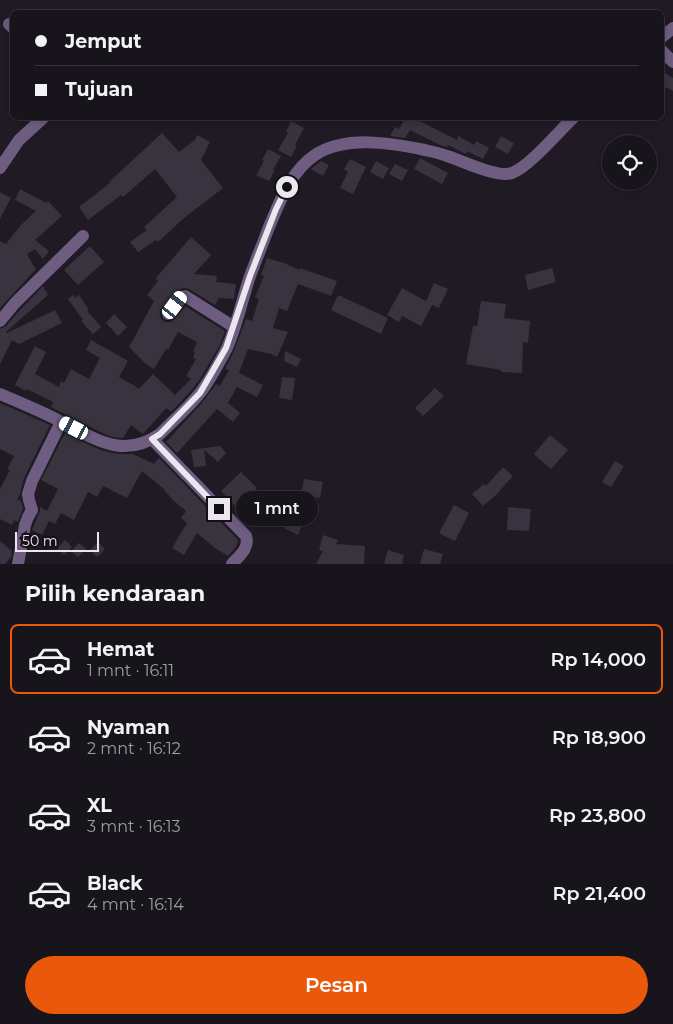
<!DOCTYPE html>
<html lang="id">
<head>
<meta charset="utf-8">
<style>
  :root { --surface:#17141b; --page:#201d24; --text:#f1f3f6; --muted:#9e9ea3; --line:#36333a; --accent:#ea580c }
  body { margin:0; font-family:Montserrat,sans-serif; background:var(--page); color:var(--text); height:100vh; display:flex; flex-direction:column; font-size:19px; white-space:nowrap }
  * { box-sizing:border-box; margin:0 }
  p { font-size:16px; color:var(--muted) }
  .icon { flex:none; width:28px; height:28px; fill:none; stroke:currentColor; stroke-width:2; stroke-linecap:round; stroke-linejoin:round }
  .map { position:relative; height:564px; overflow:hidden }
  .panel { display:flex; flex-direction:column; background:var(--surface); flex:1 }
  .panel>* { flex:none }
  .top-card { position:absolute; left:10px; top:10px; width:654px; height:110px; border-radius:8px; box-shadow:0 2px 8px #0003,0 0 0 1px var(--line); display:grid; align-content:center; height:110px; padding:0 25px; background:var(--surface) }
  .buttons { position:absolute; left:602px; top:135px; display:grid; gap:10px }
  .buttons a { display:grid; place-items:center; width:55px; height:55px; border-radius:50%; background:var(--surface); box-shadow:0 2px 8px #0003,0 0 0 1px var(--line); font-size:25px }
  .scale { position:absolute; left:15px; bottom:12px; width:84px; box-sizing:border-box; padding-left:5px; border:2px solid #ebe7ee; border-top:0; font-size:14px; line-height:18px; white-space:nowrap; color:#ebe7ee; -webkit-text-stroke:4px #16111b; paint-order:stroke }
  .end { position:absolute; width:22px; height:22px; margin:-11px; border:6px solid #ebe7ee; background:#111; box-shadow:0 0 0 2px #111 }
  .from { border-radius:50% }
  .bubble { position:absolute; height:35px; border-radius:18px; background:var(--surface); box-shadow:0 2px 8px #0003,0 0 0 1px var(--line); font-size:16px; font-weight:600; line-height:35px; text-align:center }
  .car { position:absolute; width:15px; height:30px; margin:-15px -8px; border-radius:6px; box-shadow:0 0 4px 1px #0007; background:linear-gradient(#fff 24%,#345 0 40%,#fff 0 76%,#345 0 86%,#fff 0) }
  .top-card b { display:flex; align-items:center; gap:18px; height:48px; font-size:19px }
  .top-card b+b { border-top:1px solid var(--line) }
  .top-card i { width:12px; height:12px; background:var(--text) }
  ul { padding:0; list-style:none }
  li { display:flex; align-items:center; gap:15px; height:70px; margin:0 10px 8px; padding:0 15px; border:2px solid transparent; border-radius:8px }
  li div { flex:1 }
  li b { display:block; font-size:19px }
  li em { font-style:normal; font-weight:600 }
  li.current { border-color:var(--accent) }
  li>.icon { width:45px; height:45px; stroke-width:1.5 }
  h2 { padding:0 25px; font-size:22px; line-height:60px }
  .action { display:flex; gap:10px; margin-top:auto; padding:10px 25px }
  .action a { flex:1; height:58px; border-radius:30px; background:var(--accent); color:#fff; font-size:20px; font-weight:600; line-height:58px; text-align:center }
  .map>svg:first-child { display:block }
</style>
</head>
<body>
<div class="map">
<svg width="673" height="564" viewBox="0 0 673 564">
  <rect width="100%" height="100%" fill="#1f1a24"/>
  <g fill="#38333e">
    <polygon points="661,71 673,78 673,91 661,85"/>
    <polygon points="405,118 414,118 457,140 458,136 474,145 476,141 489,148 483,159 467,151 466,154 448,145 447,147 442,146 410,130 405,138 390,136 395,127 399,129"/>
    <polygon points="291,121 304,128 295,145 297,146 291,157 278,150 288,133 286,132"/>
    <polygon points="162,133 179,152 195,140 197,135 210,142 201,160 223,188 184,218 158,242 156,240 138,252 130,242 147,230 144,227 177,197 155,169 123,197 121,195 88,220 79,207 110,183 109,182"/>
    <polygon points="501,136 514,143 508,154 495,147"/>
    <polygon points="268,149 281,156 273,170 275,170 269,181 256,175 264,161 262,160"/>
    <polygon points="420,158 448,173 442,184 414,169"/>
    <polygon points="350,159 366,167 353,194 340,188 348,172 344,169"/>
    <polygon points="321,161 329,165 323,176 311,169"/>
    <polygon points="376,161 389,168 383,179 370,172"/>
    <polygon points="395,164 408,170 402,181 389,174"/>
    <polygon points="20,189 46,203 48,201 62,216 35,240 49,251 43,259 35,249 27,254 34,267 36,269 0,308 0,241 6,244 20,226 36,211 15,200"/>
    <polygon points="0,192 11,198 0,219"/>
    <polygon points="191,237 211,255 194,274 217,276 216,282 236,284 234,299 219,298 215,305 189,289 183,288 176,292 161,309 160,316 162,320 166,322 170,322 174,319 185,306 225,331 220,345 200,379 189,393 171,412 166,408 143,434 131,425 123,438 120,438 109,436 86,425 51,407 53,402 27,389 26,391 15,385 35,346 46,352 35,374 59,387 61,381 64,383 71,369 89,379 100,358 86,350 91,340 128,361 119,377 135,386 139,389 153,374 175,395 191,379 186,376 196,359 193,358 195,352 193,351 197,342 178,332 168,350 166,349 154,369 146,364 129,347 154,301 147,295 158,281 156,278"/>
    <polygon points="90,246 104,262 78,285 64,270"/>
    <polygon points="267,258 284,263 299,270 300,268 337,281 331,296 298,284 287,311 279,308 273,328 288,332 277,357 271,354 248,349 239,373 263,385 257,397 237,387 228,403 240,413 233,422 217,409 177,453 166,442 201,404 216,384 220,386 229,370 225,369 234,351 246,319 252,321 259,299 255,297 264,276 261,275"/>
    <polygon points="552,268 556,282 528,290 525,275"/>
    <polygon points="434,283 448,289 439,308 432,305 421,326 402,316 399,322 387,315 402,288 426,301"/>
    <polygon points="43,286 48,295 6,332 7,333 55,310 62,323 19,344 12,340 0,364 0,329 6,326 21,309"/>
    <polygon points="73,295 75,298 79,295 89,310 87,311 101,327 93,334 81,321 83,320 68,299"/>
    <polygon points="338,295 388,318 381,334 331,310"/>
    <polygon points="481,301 506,304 504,318 530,321 528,343 523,342 522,373 501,372 501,370 466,364 473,326 477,326"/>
    <polygon points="114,314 127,327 118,336 106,323"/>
    <polygon points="285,351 301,359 297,367 284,361"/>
    <polygon points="282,377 295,378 292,400 279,398"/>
    <polygon points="435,388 444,396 423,416 415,408"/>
    <polygon points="0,403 50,425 24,478 20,494 17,499 21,501 23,509 18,522 14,520 12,525 0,519 0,489 10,470 7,469 14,456 0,449"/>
    <polygon points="65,433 91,446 104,451 118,454 133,454 154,464 159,458 238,540 236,547 228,556 215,548 197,533 184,555 172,548 187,523 181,518 186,511 174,501 165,491 165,490 142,471 127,498 103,486 97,497 88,492 74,520 61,513 55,524 49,521 42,535 32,530 40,511 40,507 47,511 58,489 41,480"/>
    <polygon points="550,435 568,450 551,469 534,454"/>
    <polygon points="220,446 226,453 218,462 204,450 206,466 194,467 191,450"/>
    <polygon points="615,461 624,466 611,487 602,482"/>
    <polygon points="503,467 513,476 496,495 483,506 472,494 484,484 486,486"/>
    <polygon points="241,472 257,488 245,500 264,515 255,527 221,491"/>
    <polygon points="304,479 323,482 320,498 301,495"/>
    <polygon points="277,498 290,505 286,515 272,508"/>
    <polygon points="454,505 469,513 455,541 439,533"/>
    <polygon points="508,507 531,509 529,531 507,530"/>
    <polygon points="289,517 303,523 298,535 284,528"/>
    <polygon points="323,535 338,540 336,544 365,546 364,564 316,564 323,551 319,550"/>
    <polygon points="65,540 72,547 64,555 57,548"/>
    <polygon points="0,541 12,551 11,557 5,564 0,564"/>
    <polygon points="98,542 105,549 97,557 90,550"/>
    <polygon points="79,543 86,549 78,557 71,551"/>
    <polygon points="424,549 443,554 440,564 420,564"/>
    <polygon points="388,550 404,555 402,564 384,564"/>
  </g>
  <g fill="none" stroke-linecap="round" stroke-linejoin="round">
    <g stroke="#6e5d80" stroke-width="12">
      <polyline points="9,24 12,27"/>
      <polyline points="661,38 673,28"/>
      <polyline points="661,50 673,62"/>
      <polyline points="0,168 19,140 43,118"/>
      <polyline points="168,314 182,297 185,296 234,327"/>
      <polyline points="0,321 15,303 83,236"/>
      <path d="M0,394c19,8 38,16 56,25 37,18 65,42 104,15 13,-13 28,-26 40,-41 9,-11 20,-32 27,-45 10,-23 15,-48 23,-72 6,-16 13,-33 19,-49 11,-26 22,-56 46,-72 31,-20 76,-12 110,-5 8,2 15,3 22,6 16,5 50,22 65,17 17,-6 47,-42 61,-55"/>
      <path d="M152,439l94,97c4,12 -7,20 -14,28"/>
      <polyline points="18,564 25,525 28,517 32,510 29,500 28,494 32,481 61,422"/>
    </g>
  </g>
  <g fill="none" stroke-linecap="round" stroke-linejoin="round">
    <polyline stroke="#ebe7ee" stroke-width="6" points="219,509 152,439 160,434 200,393 226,348 250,276 276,209 287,187"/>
  </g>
</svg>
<div class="buttons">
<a><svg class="icon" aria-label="locate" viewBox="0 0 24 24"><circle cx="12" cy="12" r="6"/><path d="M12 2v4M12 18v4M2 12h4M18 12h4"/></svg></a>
</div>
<div class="scale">50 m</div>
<i class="end from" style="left:287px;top:187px"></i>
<i class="end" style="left:219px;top:509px"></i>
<div class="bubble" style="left:236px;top:491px;width:82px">1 mnt</div>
<i class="car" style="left:175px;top:305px;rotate:37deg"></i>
<i class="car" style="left:74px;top:428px;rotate:297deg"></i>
<div class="top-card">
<b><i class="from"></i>Jemput</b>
<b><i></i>Tujuan</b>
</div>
</div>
<section class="panel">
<h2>Pilih kendaraan</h2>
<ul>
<li class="current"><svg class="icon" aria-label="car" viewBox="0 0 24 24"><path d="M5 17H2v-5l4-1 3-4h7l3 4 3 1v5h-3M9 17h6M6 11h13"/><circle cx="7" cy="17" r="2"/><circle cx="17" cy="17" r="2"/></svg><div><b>Hemat</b><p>1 mnt · 16:11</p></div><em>Rp 14,000</em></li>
<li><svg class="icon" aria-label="car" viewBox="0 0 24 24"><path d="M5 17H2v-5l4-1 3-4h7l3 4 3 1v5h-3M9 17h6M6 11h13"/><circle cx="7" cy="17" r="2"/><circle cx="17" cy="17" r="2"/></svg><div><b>Nyaman</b><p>2 mnt · 16:12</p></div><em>Rp 18,900</em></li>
<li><svg class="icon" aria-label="car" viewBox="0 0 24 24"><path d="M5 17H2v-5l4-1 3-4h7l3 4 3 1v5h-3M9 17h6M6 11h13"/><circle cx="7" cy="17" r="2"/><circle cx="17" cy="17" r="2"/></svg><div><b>XL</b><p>3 mnt · 16:13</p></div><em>Rp 23,800</em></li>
<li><svg class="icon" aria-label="car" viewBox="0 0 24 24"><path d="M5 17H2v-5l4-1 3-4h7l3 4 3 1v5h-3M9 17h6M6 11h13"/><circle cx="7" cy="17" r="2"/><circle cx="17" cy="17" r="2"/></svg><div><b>Black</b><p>4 mnt · 16:14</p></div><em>Rp 21,400</em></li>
</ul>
<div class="action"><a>Pesan</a></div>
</section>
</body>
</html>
